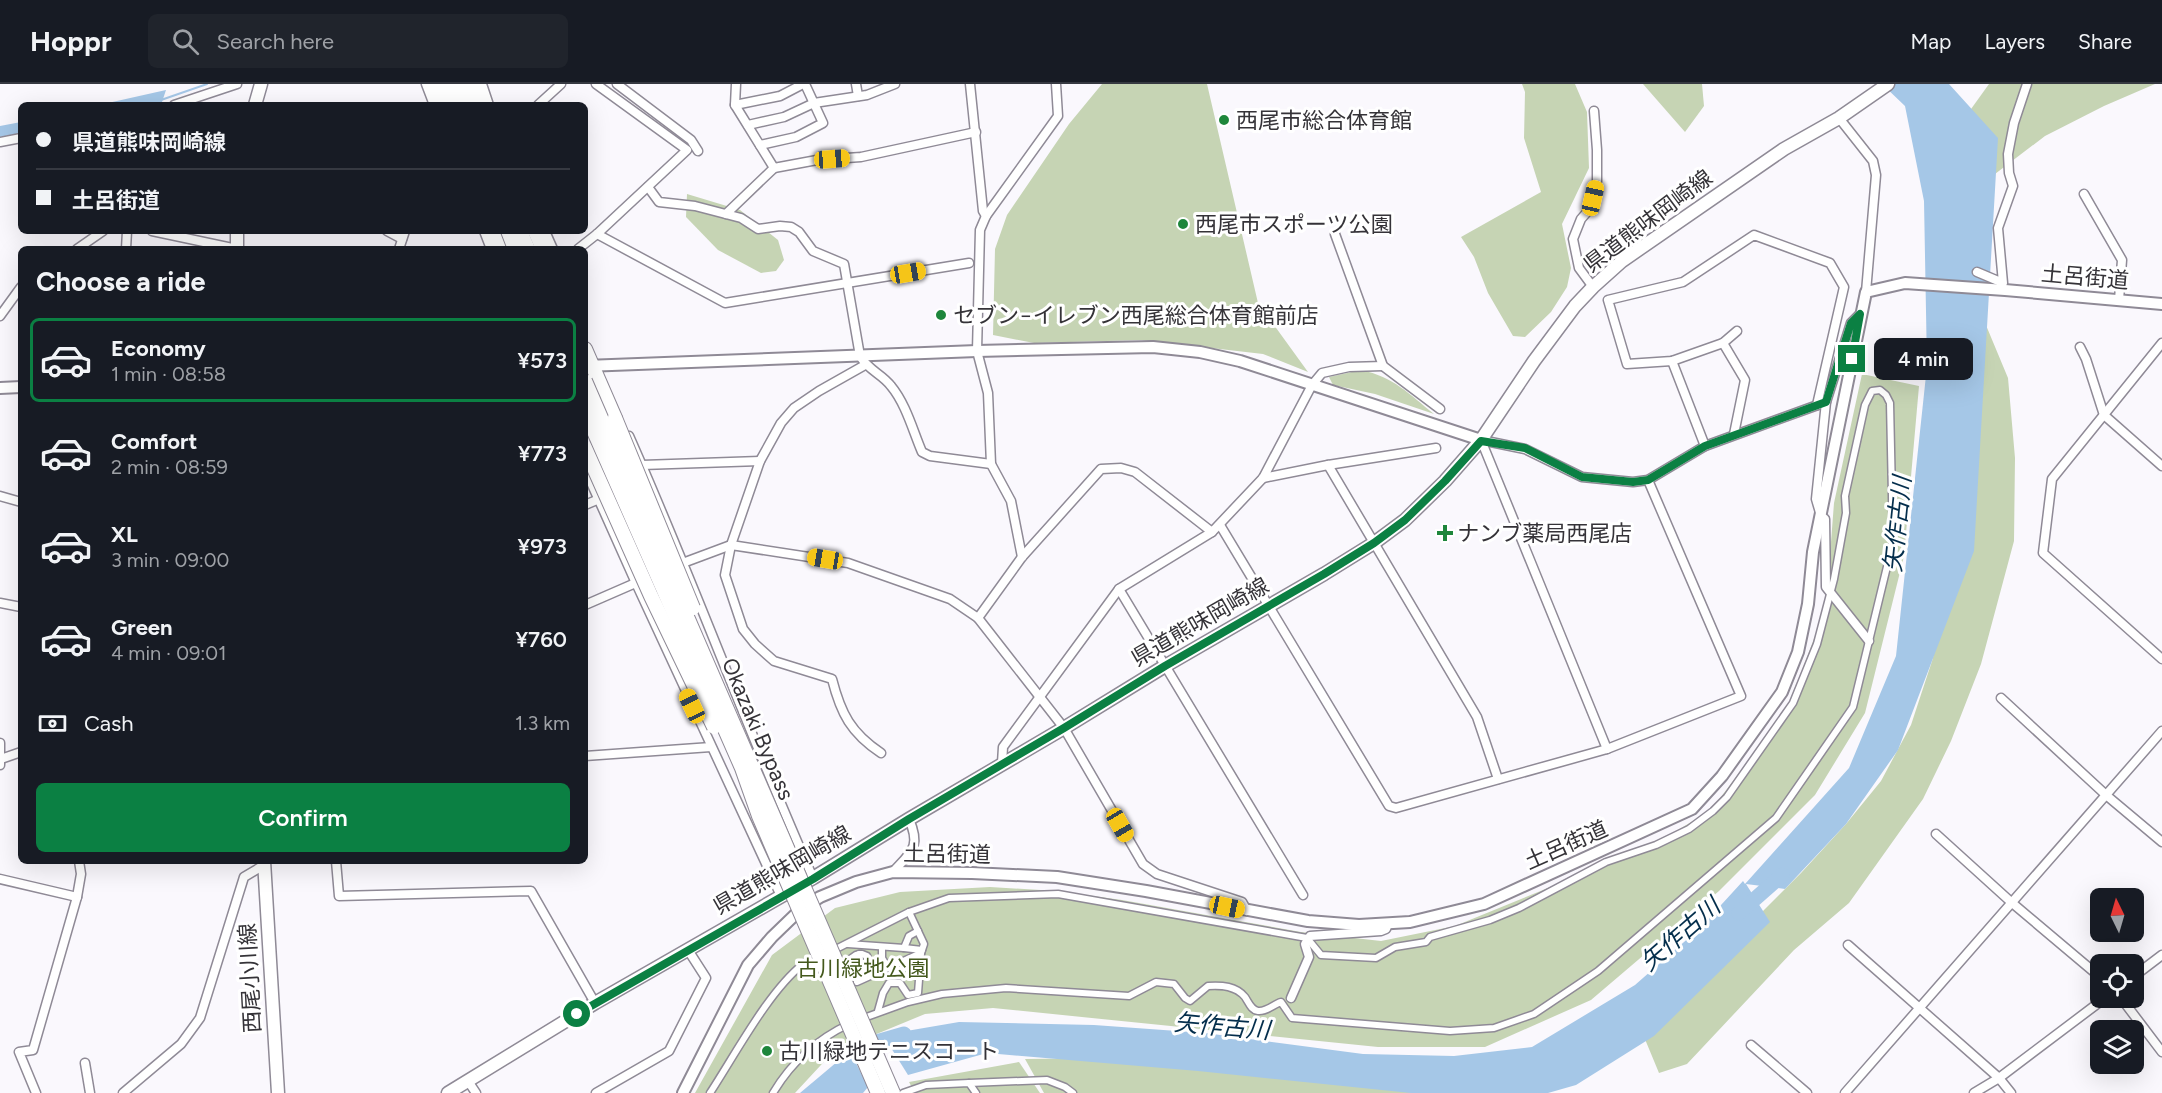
<!DOCTYPE html>
<html lang="en">
<head>
<meta charset="utf-8">
<style>
  :root { --surface:#171b24; --page:#20242c; --text:#f1f3f6; --muted:#9ea1a6; --line:#363941; --accent:#0b8043 }
  body { margin:0; font-family:Figtree,"Noto Sans JP",sans-serif; background:var(--page); color:var(--text); height:100vh; display:flex; flex-direction:column; font-size:22px; white-space:nowrap }
  * { box-sizing:border-box; margin:0 }
  p { font-size:20px; color:var(--muted) }
  .icon { flex:none; width:33px; height:33px; fill:none; stroke:currentColor; stroke-width:2; stroke-linecap:round; stroke-linejoin:round }
  .map { position:relative; flex:1; overflow:hidden }
  .details { position:absolute; left:18px; top:162px; width:570px; height:618px; display:flex; flex-direction:column; background:var(--surface); border-radius:9px; box-shadow:0 6px 24px #0002 }
  .details>* { flex:none }
  .hud { position:absolute; left:18px; top:18px; width:570px; height:132px; border-radius:9px; box-shadow:0 6px 24px #0002; display:grid; align-content:center; height:132px; padding:0 18px; background:var(--surface) }
  .needle { width:39px; rotate:355deg }
  .fabs { position:absolute; left:2090px; top:804px; display:grid; gap:12px }
  .fabs a { display:grid; place-items:center; width:54px; height:54px; border-radius:9px; background:var(--surface); box-shadow:0 6px 24px #0002; font-size:30px }
  .end { position:absolute; width:27px; height:27px; margin:-14px; border:8px solid #0b8043; background:#fff; box-shadow:0 0 0 3px #fff }
  .from { border-radius:50% }
  .bubble { position:absolute; height:42px; border-radius:9px; background:var(--surface); box-shadow:0 6px 24px #0002; font-size:20px; font-weight:600; line-height:42px; text-align:center }
  .car { position:absolute; width:18px; height:36px; margin:-18px -9px; border-radius:8px; box-shadow:0 0 4px 2px #0007; background:linear-gradient(#f5c518 24%,#345 0 40%,#f5c518 0 76%,#345 0 86%,#f5c518 0) }
  .hud b { display:flex; align-items:center; gap:21px; height:57px; font-size:22px }
  .hud b+b { border-top:2px solid var(--line) }
  .hud i { width:15px; height:15px; background:var(--text) }
  ul { padding:0; list-style:none }
  li { display:flex; align-items:center; gap:18px; height:84px; margin:0 12px 9px; padding:0 6px; border:3px solid transparent; border-radius:9px }
  li div { flex:1 }
  li b { display:block; font-size:22px }
  li em { font-style:normal; font-weight:600 }
  li.active { border-color:var(--accent) }
  li>.icon { width:54px; height:54px; stroke-width:1.5 }
  h2 { padding:0 18px; font-size:27px; line-height:72px }
  .pay { display:flex; align-items:center; gap:15px; height:66px; padding:0 18px; font-size:22px }
  .pay p { margin-inline-start:auto }
  .primary-button { display:flex; gap:12px; margin-top:auto; padding:12px 18px }
  .primary-button a { flex:1; height:69px; border-radius:9px; background:var(--accent); color:#fff; font-size:24px; font-weight:600; line-height:69px; text-align:center }
  header { display:flex; align-items:center; gap:36px; box-sizing:border-box; height:84px; padding:0 30px; background:var(--surface); border-bottom:2px solid var(--line) }
  header strong { font-size:28px }
  nav { display:flex; gap:33px; margin-inline-start:auto; font-size:21px }
  .search { width:420px; height:54px; background:var(--page); display:flex; align-items:center; gap:15px; box-sizing:border-box; padding:0 21px; border-radius:9px; color:var(--muted); font-size:22px }
  .map>svg:first-child { display:block }
</style>
</head>
<body>
<header>
<strong>Hoppr</strong>
<div class="search"><svg class="icon" aria-label="search" viewBox="0 0 24 24"><circle cx="10" cy="10" r="6"/><path d="M15 15l6 6"/></svg>Search here</div>
<nav><a>Map</a><a>Layers</a><a>Share</a></nav>
</header>
<div class="map">
<svg width="2162" height="1009" viewBox="0 0 2162 1009">
  <rect width="100%" height="100%" fill="#faf8fd"/>
  <g fill="#c6d4b4">
    <polygon points="1102,0 1207,0 1258,219 1308,288 1263,270 1142,256 1034,259 993,251 995,165 1007,131 1069,40"/>
    <polygon points="1522,0 1575,0 1587,28 1589,84 1562,140 1571,184 1567,203 1551,228 1525,253 1513,252 1488,209 1474,173 1461,153 1541,108 1524,54 1525,8"/>
    <polygon points="1643,0 1702,0 1704,22 1685,48"/>
    <polygon points="1989,0 2155,0 2104,22 2045,52 1995,90 1966,32"/>
    <polygon points="687,110 740,126 778,156 784,176 776,187 761,189 718,166 686,133"/>
    <polygon points="1978,222 2008,294 2015,374 2014,457 1981,580 1951,657 1923,715 1849,819 1794,866 1687,980 1659,989 1642,948 1801,789 1846,740 1881,697 1911,641 1933,574"/>
    <path d="M1361,286c33,7 48,24 73,44l-59,-20 -42,-9 -4,-8z"/>
    <polygon points="1862,290 1919,302 1904,472 1865,629 1815,711 1719,807 1591,916 1485,963 1378,963 993,924 925,930 833,968 795,1009 695,1009 772,871 835,824 900,808 990,803 1057,807 1122,816 1301,848 1381,857 1455,842 1653,761 1711,726 1787,626 1826,523 1834,419"/>
    <polygon points="1184,973 1415,1009 1044,1009 1025,975"/>
    <polygon points="1019,978 1040,1009 915,1009 909,998"/>
  </g>
  <g fill="#a5c7e7">
    <polygon points="1882,0 1949,0 1998,54 1974,467 1898,666 1846,740 1785,805 1746,800 1770,838 1654,952 1576,1001 1548,1009 1411,1009 1198,987 987,969 908,991 883,951 959,938 1094,941 1205,949 1363,970 1454,972 1532,963 1635,901 1700,844 1743,797 1745,800 1849,684 1896,572 1927,282 1924,117 1905,22"/>
    <polygon points="166,6 161,21 99,21"/>
    <polygon points="21,38 21,49 0,53 0,42"/>
    <polygon points="850,967 868,1003 863,1009 800,1009"/>
  </g>
  <g fill="none" stroke-linecap="round" stroke-linejoin="round">
    <polyline stroke="#a5c7e7" stroke-width="2" points="161,16 207,0"/>
    <g stroke="#a5c7e7" stroke-width="15">
      <polyline points="1739,829 1782,791"/>
      <polyline points="859,966 866,961 904,950"/>
    </g>
    <g stroke="#8f8a96" stroke-width="9">
      <g id="pedestrian">
        <polyline points="909,828 924,860 921,869"/>
        <polyline points="918,847 909,852 904,864 922,866"/>
        <polyline points="848,860 904,864"/>
        <polyline points="882,863 882,874 888,884"/>
        <path d="M832,867l77,-39 40,-14 109,-4 249,44 14,17 55,3 19,-11 31,-5 4,-5 60,-17 29,-12 87,-46 50,-17 33,-16 24,-18 14,-14 66,-94 24,-59 17,-65 12,-66 -1,-17 20,-91 7,-14 8,-1 6,5 4,8 3,139 -40,165 -77,111 -178,153 -64,43 -40,14 -44,3 -158,-13 -11,-16c-7,2 -14,10 -23,9 -7,-1 -9,-8 -13,-14 -9,-11 -23,-12 -37,-11l-18,15 -5,-3 -11,-14 -18,-2 -27,14 -123,-8 -64,6 -34,8 -47,17"/>
        <polyline points="859,870 859,876 856,877 856,881 862,883 865,889 871,880 867,872 862,870"/>
        <polyline points="861,870 856,871 849,876 854,887 865,890"/>
        <polyline points="857,898 921,869 918,909 908,911 900,899 889,899 883,909 878,927"/>
        <polyline points="969,999 1047,996 1065,1003 1073,1009"/>
        <path d="M710,1009c25,-38 58,-101 93,-129 4,-4 11,-5 16,-8"/>
        <path d="M773,1009c18,-30 44,-54 76,-69"/>
        <polyline points="903,1009 926,1001 969,999 976,1009"/>
      </g>
    </g>
    <g stroke="#8f8a96" stroke-width="11">
      <g id="minor">
        <polyline points="426,0 434,21"/>
        <polyline points="482,0 489,21"/>
        <polyline points="617,0 691,56 698,67"/>
        <polyline points="856,0 858,12"/>
        <polyline points="970,0 983,127 986,132"/>
        <polyline points="174,21 237,0"/>
        <polyline points="538,21 561,0"/>
        <polyline points="735,21 780,12 803,0"/>
        <polyline points="1839,34 1873,77 1876,91 1866,208"/>
        <polyline points="748,41 784,33 814,19 867,11 895,0"/>
        <polyline points="0,58 21,54"/>
        <polyline points="760,61 796,53 823,39 805,0"/>
        <polyline points="774,84 817,76 861,73 976,48"/>
        <path d="M648,103l11,15 36,4 46,12 17,11 22,-3 11,1 8,5 14,19 31,13 16,92c8,14 22,18 31,30 15,18 22,45 31,66l8,4 61,8"/>
        <polyline points="2084,110 2122,176 2119,216"/>
        <polyline points="726,130 774,84 735,21 736,0"/>
        <polyline points="152,147 237,165"/>
        <polyline points="387,147 402,155"/>
        <polyline points="484,147 491,165"/>
        <polyline points="545,147 553,165"/>
        <polyline points="597,150 725,219 969,179"/>
        <polyline points="1335,150 1383,282 1440,325"/>
        <polyline points="77,165 103,147"/>
        <polyline points="126,165 127,147"/>
        <polyline points="399,165 405,147"/>
        <polyline points="578,165 597,150 687,66 596,0"/>
        <polyline points="1977,188 2003,199 1998,144 2013,102 2009,89 2008,70 2014,39 2027,0"/>
        <polyline points="1593,203 1579,184 1573,155 1581,135 1588,127 1597,97 1597,66 1594,27"/>
        <polyline points="1860,230 1851,239 1826,318 1816,415 1821,432 1825,435 1826,503 1869,557"/>
        <polyline points="0,232 21,203"/>
        <polyline points="1737,247 1723,259 1672,277 1627,280 1608,216 1683,198 1754,151 1830,179 1844,203 1817,321"/>
        <polyline points="1723,259 1745,296 1734,350"/>
        <polyline points="2162,259 2052,395 2043,469 2162,575"/>
        <polyline points="2080,263 2086,275 2104,331 2162,382"/>
        <polyline points="1672,277 1705,362"/>
        <path d="M865,281l-46,26 -25,17 -13,15 -21,38 -29,84 -6,30 18,54 12,15 19,17 58,18c9,35 19,54 49,74"/>
        <path d="M629,352c65,146 119,296 184,442"/>
        <polyline points="1481,356 1525,365 1582,393 1633,398 1648,396 1705,362 1826,318"/>
        <polyline points="1481,356 1607,665"/>
        <polyline points="642,381 760,377"/>
        <polyline points="1328,381 1477,633 1498,695"/>
        <polyline points="585,385 636,499 781,812"/>
        <polyline points="1263,394 1328,381 1436,364"/>
        <polyline points="0,412 21,418"/>
        <polyline points="585,421 599,415"/>
        <polyline points="1220,441 1389,722 1396,724 1607,665 1741,612 1648,396"/>
        <polyline points="1022,473 1011,417 991,380 988,309 977,267 980,146 986,132 1058,32 1056,0"/>
        <polyline points="672,483 731,461 848,479 950,515 978,534 1064,644 1143,780 1157,790 1242,818 1247,827"/>
        <polyline points="1119,505 1303,811"/>
        <polyline points="0,519 21,523"/>
        <polyline points="585,521 647,494"/>
        <polyline points="978,534 1022,473 1101,385 1121,384 1135,388 1212,448"/>
        <polyline points="2001,614 2106,711 2162,758"/>
        <polyline points="0,659 0,681"/>
        <polyline points="585,672 711,663"/>
        <polyline points="1,675 21,668"/>
        <polyline points="1002,679 1003,663 1119,505 1212,448 1263,394 1312,301 1322,289 1349,283 1383,282"/>
        <polyline points="1936,750 2011,818 2100,893"/>
        <polyline points="336,777 339,812 531,807 595,919"/>
        <path d="M893,788c19,-21 28,-25 16,-53"/>
        <polyline points="0,795 77,813"/>
        <polyline points="1848,861 1999,994 2011,1009"/>
        <polyline points="2133,893 2162,871"/>
        <polyline points="1291,914 1309,873 1305,860 1310,852 1381,847 1386,845 1388,840"/>
        <polyline points="2121,914 2162,968"/>
        <polyline points="1751,961 1807,1009"/>
        <polyline points="85,979 90,1009"/>
        <polyline points="468,997 476,1009"/>
        <polyline points="36,1009 19,968 33,966 77,813 81,790 79,777"/>
        <polyline points="123,1009 181,960 200,934 244,793 264,781"/>
        <polyline points="596,1009 669,967 706,894 688,866"/>
        <polyline points="1845,1009 2162,647"/>
        <polyline points="1974,1009 1999,994 2105,914"/>
      </g>
    </g>
    <g stroke="#8f8a96" stroke-width="14">
      <g id="tertiary">
        <polyline points="585,282 977,267 1153,263 1200,268 1240,277 1481,356"/>
        <polyline points="0,304 21,303"/>
        <polyline points="683,1009 748,881 772,853 801,825 820,813 856,798 893,788 972,789 1057,793 1146,807 1308,837 1359,841 1410,838 1484,820 1692,725 1722,692 1782,608 1798,568 1808,520 1813,468 1866,208 1905,199 2005,206 2162,220"/>
      </g>
    </g>
    <g stroke="#8f8a96" stroke-width="15">
      <g id="secondary">
        <polyline points="255,21 261,0"/>
        <polyline points="237,165 237,147"/>
        <polyline points="264,777 278,1009"/>
        <polyline points="448,1009 595,919 813,794 909,735 1064,644 1165,582 1324,490 1374,459 1405,436 1445,397 1481,356 1534,277 1575,222 1593,203 1622,177 1784,65 1839,34 1888,0"/>
      </g>
    </g>
    <g stroke="#8f8a96" stroke-width="16">
      <g id="trunk">
        <polyline points="436,0 443,21"/>
        <polyline points="448,0 456,21"/>
        <polyline points="460,0 468,21"/>
        <polyline points="472,0 481,21"/>
        <polyline points="492,147 499,165"/>
        <polyline points="508,147 515,165"/>
        <polyline points="520,147 528,165"/>
        <polyline points="535,147 543,165"/>
        <polyline points="585,265 615,334"/>
      </g>
    </g>
    <use href="#pedestrian" stroke="#fff" stroke-width="6"/>
    <use href="#minor" stroke="#fff" stroke-width="8"/>
    <use href="#tertiary" stroke="#fff" stroke-width="10"/>
    <use href="#secondary" stroke="#fff" stroke-width="12"/>
    <use href="#trunk" stroke="#fff" stroke-width="14"/>
    <g stroke="#8f8a96" stroke-width="16" stroke-linecap="butt">
      <g id="trunk-bridge">
        <polyline points="585,297 893,1009"/>
        <polyline points="585,327 742,684 759,732 878,1009"/>
        <polyline points="615,334 693,524"/>
        <polyline points="585,364 651,512 714,643"/>
      </g>
    </g>
    <use href="#trunk-bridge" stroke="#fff" stroke-width="14"/>
  </g>
  <g fill="none" stroke-linecap="round" stroke-linejoin="round">
    <polyline stroke="#0b8043" stroke-width="8" points="577,930 813,795 909,735 1064,644 1165,582 1324,490 1374,459 1405,436 1445,397 1481,357 1525,364 1582,393 1633,398 1648,396 1705,362 1826,318 1851,239 1860,230 1852,275"/>
  </g>
  <g fill="#1e863b" stroke="#fff" stroke-width="2">
    <circle cx="1224" cy="36" r="6"/>
    <circle cx="1183" cy="140" r="6"/>
    <circle cx="941" cy="231" r="6"/>
    <path d="M1442 440h6v6h6v6h-6v6h-6v-6h-6v-6h6z"/>
    <circle cx="767" cy="967" r="6"/>
  </g>
  <g text-anchor="middle" dominant-baseline="central" stroke-width="6" stroke-linejoin="round" paint-order="stroke">
    <g font-size="22" fill="#353338" stroke="#fff" text-anchor="start">
      <text x="1236" y="36">西尾市総合体育館</text>
      <text x="1195" y="140">西尾市スポーツ公園</text>
      <text x="953" y="231">セブン−イレブン西尾総合体育館前店</text>
      <text x="1457" y="449">ナンブ薬局西尾店</text>
      <text x="779" y="967">古川緑地テニスコート</text>
    </g>
    <g font-size="22" fill="#353338" stroke="#fff">
      <text transform="translate(1648 137) rotate(-37)">県道熊味岡崎線</text>
      <text transform="translate(2085 193) rotate(5)">土呂街道</text>
      <text transform="translate(1200 538) rotate(-30)">県道熊味岡崎線</text>
      <text transform="translate(758 645) rotate(67)">Okazaki Bypass</text>
      <text transform="translate(1566 761) rotate(-24)">土呂街道</text>
      <text transform="translate(947 770) rotate(1)">土呂街道</text>
      <text transform="translate(782 786) rotate(-30)">県道熊味岡崎線</text>
      <text transform="translate(250 894) rotate(-93)">西尾小川線</text>
    </g>
    <g font-size="22" fill="#44591d" stroke="#fff">
      <text x="863" y="884">古川緑地公園</text>
    </g>
    <g font-size="24" font-style="italic" fill="#042e4c" stroke="#fff">
      <text transform="translate(1897 440) rotate(-84)">矢作古川</text>
      <text transform="translate(1680 850) rotate(-41)">矢作古川</text>
      <text transform="translate(1222 942) rotate(5)">矢作古川</text>
    </g>
  </g>
</svg>
<div class="fabs">
<a><svg class="needle" viewBox="-14 -14 28 28"><path d="M0-13l5 13h-10z" fill="#e53935"/><path d="M0 13l5-13h-10z" fill="#9ea1a6"/></svg></a>
<a><svg class="icon" aria-label="locate" viewBox="0 0 24 24"><circle cx="12" cy="12" r="6"/><path d="M12 2v4M12 18v4M2 12h4M18 12h4"/></svg></a>
<a><svg class="icon" aria-label="layers" viewBox="0 0 24 24"><path d="M12 4l9 5-9 5-9-5zM3 14l9 5 9-5"/></svg></a>
</div>
<i class="end from" style="left:577px;top:930px"></i>
<i class="end" style="left:1852px;top:275px"></i>
<div class="bubble" style="left:1874px;top:254px;width:99px">4 min</div>
<i class="car" style="left:832px;top:75px;rotate:86deg"></i>
<i class="car" style="left:1593px;top:114px;rotate:13deg"></i>
<i class="car" style="left:908px;top:189px;rotate:80deg"></i>
<i class="car" style="left:825px;top:475px;rotate:279deg"></i>
<i class="car" style="left:692px;top:622px;rotate:335deg"></i>
<i class="car" style="left:1120px;top:741px;rotate:150deg"></i>
<i class="car" style="left:1227px;top:823px;rotate:102deg"></i>
<div class="hud">
<b><i class="from"></i>県道熊味岡崎線</b>
<b><i></i>土呂街道</b>
</div>
<section class="details">
<h2>Choose a ride</h2>
<ul>
<li class="active"><svg class="icon" aria-label="car" viewBox="0 0 24 24"><path d="M5 17H2v-5l4-1 3-4h7l3 4 3 1v5h-3M9 17h6M6 11h13"/><circle cx="7" cy="17" r="2"/><circle cx="17" cy="17" r="2"/></svg><div><b>Economy</b><p>1 min · 08:58</p></div><em>¥573</em></li>
<li><svg class="icon" aria-label="car" viewBox="0 0 24 24"><path d="M5 17H2v-5l4-1 3-4h7l3 4 3 1v5h-3M9 17h6M6 11h13"/><circle cx="7" cy="17" r="2"/><circle cx="17" cy="17" r="2"/></svg><div><b>Comfort</b><p>2 min · 08:59</p></div><em>¥773</em></li>
<li><svg class="icon" aria-label="car" viewBox="0 0 24 24"><path d="M5 17H2v-5l4-1 3-4h7l3 4 3 1v5h-3M9 17h6M6 11h13"/><circle cx="7" cy="17" r="2"/><circle cx="17" cy="17" r="2"/></svg><div><b>XL</b><p>3 min · 09:00</p></div><em>¥973</em></li>
<li><svg class="icon" aria-label="car" viewBox="0 0 24 24"><path d="M5 17H2v-5l4-1 3-4h7l3 4 3 1v5h-3M9 17h6M6 11h13"/><circle cx="7" cy="17" r="2"/><circle cx="17" cy="17" r="2"/></svg><div><b>Green</b><p>4 min · 09:01</p></div><em>¥760</em></li>
</ul>
<div class="pay"><svg class="icon" aria-label="cash" viewBox="0 0 24 24"><path d="M3 7h18v10H3z"/><circle cx="12" cy="12" r="2"/></svg>Cash<p>1.3 km</p></div>
<div class="primary-button"><a>Confirm</a></div>
</section>
</div>
</body>
</html>
